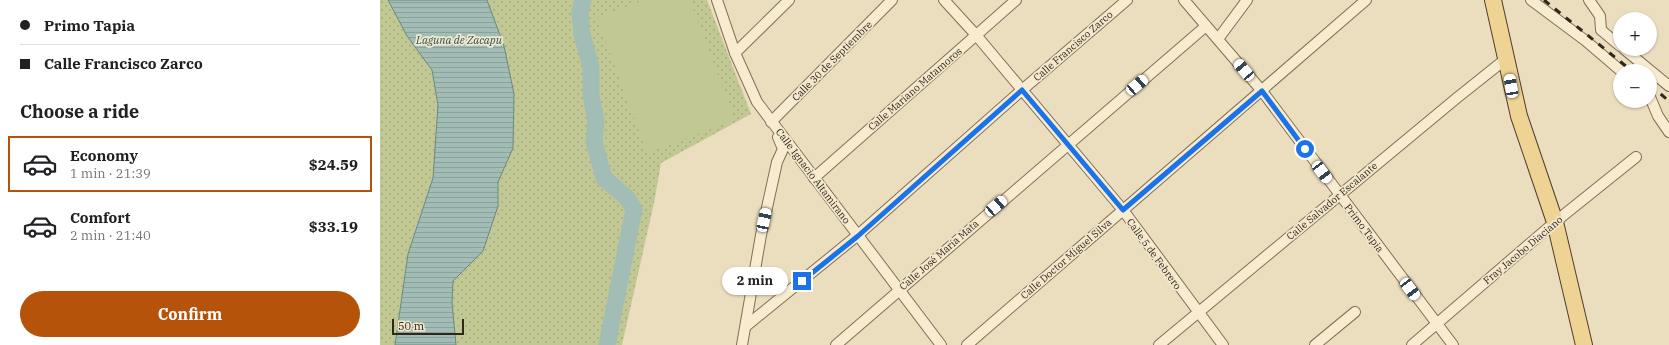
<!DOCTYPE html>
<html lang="en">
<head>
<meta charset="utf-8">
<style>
  :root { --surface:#fff; --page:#f6f6f6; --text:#202124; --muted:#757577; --line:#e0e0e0; --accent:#b45309 }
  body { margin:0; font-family:"IBM Plex Serif",serif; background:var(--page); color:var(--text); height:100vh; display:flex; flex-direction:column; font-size:15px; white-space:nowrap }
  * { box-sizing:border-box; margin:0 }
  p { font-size:13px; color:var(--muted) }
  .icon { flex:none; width:22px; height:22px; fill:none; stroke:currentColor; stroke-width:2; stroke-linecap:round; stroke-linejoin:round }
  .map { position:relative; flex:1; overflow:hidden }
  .details { display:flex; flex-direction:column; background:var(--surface); width:380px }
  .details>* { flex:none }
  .hud { display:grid; align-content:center; height:88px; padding:0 20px; background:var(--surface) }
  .controls { position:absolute; left:1233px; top:12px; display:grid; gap:8px }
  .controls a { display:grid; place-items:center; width:44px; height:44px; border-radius:50%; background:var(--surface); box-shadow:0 1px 3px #0004; font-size:20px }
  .scale { position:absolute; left:12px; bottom:10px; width:72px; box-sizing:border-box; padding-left:4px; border:2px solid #32271c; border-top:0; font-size:11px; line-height:14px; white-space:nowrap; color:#32271c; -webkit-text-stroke:3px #f3e8cd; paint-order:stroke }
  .end { position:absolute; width:18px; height:18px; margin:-9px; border:5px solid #1a73e8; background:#fff; box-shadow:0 0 0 2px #fff }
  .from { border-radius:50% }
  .bubble { position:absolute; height:28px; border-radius:14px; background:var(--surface); box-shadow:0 1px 3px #0004; font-size:13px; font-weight:800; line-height:28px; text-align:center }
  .car { position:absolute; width:12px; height:24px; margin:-12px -6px; border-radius:5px; box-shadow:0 0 3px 1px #0007; background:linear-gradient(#fff 24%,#345 0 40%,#fff 0 76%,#345 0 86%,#fff 0) }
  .hud b { display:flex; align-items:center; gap:14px; height:38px; font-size:15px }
  .hud b+b { border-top:1px solid var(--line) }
  .hud i { width:10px; height:10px; background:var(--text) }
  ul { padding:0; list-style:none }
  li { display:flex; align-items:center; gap:12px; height:56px; margin:0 8px 6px; padding:0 12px; border:2px solid transparent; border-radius:0px }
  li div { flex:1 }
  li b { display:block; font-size:15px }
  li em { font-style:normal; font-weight:800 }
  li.on { border-color:var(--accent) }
  li>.icon { width:36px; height:36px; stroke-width:1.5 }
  h2 { padding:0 20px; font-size:18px; line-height:48px }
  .action { display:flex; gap:8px; margin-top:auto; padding:8px 20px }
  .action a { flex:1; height:46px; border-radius:24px; background:var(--accent); color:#fff; font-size:16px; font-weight:800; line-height:46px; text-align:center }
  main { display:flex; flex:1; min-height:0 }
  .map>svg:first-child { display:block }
</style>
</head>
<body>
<main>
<section class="details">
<div class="hud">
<b><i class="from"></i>Primo Tapia</b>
<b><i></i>Calle Francisco Zarco</b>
</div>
<h2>Choose a ride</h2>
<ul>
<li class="on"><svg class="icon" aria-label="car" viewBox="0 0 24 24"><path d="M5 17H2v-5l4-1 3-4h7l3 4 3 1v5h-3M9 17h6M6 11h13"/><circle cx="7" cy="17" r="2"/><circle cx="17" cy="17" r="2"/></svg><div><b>Economy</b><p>1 min · 21:39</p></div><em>$24.59</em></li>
<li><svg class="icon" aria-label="car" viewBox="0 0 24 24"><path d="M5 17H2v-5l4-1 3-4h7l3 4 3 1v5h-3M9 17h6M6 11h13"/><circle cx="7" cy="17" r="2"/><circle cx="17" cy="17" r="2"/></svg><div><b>Comfort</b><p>2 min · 21:40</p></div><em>$33.19</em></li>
</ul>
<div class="action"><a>Confirm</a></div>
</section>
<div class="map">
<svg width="1289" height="345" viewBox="0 0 1289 345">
  <defs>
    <pattern id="green-dots" width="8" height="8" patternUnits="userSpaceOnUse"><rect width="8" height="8" fill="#c2c893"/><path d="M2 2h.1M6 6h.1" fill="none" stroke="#a7ac7e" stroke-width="1.8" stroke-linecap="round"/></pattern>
    <pattern id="water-rules" width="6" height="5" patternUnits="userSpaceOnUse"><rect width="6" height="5" fill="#a1bdb5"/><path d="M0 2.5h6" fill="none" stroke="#8ba29b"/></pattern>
  </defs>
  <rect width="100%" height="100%" fill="#ebdebe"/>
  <polygon fill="url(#green-dots)" points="0,0 327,0 371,114 281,163 274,203 242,345 0,345"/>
  <polygon fill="#c2c893" points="264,0 310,0 355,120 267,153 217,18"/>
  <polygon fill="url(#water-rules)" stroke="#698a82" points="8,0 107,0 124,46 134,94 133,148 118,182 118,206 103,251 73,281 72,303 76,345 15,345 28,254 53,178 58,105 52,70 27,36"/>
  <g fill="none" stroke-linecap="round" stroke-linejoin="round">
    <polyline stroke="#a1bdb5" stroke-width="17" points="203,0 200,11 202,35 211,67 211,96 216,121 214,142 224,178 247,198 254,209 227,345"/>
    <g stroke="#836e57" stroke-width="12">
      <g id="minor">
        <polyline points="337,0 355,53 377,102 561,345"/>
        <polyline points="564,0 596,35 743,210 843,345"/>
        <polyline points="804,0 882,91 1073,345"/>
        <polyline points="1151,0 1206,41 1241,71"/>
        <polyline points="1209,0 1220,16 1221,30 1240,46"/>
        <polyline points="838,39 867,0"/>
        <polyline points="1244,49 1289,86"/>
        <polyline points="355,53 409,0"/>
        <polyline points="1270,97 1278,116 1289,132"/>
        <polyline points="391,122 512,0"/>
        <polyline points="434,178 636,0"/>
        <polyline points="366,326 478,235 642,90 747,0"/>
        <polyline points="362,345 381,235 397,162 403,149 398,137"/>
        <polyline points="456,345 826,26"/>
        <polyline points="587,345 986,0"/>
        <polyline points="779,345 1078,97 1127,58"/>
        <polyline points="935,345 975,312"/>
        <polyline points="1032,345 1175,222 1256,157"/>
      </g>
    </g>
    <g stroke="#503d2c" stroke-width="18">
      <polyline id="primary" points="1113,0 1139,116 1175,222 1204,345"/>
    </g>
    <use href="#minor" stroke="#f7ebd0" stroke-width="10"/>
    <use href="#primary" stroke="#efd395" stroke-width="16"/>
    <g stroke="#32271c" stroke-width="3" stroke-dasharray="7 7" stroke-linecap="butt">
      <polyline points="1164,0 1252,71"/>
      <polyline points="1270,85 1289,101"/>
    </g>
  </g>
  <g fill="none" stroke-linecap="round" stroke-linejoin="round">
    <polyline stroke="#1a73e8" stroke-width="5" points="422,281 478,236 642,90 743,210 882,91 925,149"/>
  </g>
  <g text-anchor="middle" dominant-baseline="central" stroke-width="3.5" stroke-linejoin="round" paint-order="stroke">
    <g font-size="10" fill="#32271c" stroke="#f3e8cd">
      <text transform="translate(693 46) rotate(-41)">Calle Francisco Zarco</text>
      <text transform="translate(452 61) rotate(-45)">Calle 30 de Septiembre</text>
      <text transform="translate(535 89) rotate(-41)">Calle Mariano Matamoros</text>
      <text transform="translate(433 176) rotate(53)">Calle Ignacio Altamirano</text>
      <text transform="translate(952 201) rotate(-40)">Calle Salvador Escalante</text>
      <text transform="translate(984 228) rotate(53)">Primo Tapia</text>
      <text transform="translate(1143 250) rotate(-40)">Fray Jacobo Diaciano</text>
      <text transform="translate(774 254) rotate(54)">Calle 5 de Febrero</text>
      <text transform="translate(559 255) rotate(-41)">Calle José María Mata</text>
      <text transform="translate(686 259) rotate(-41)">Calle Doctor Miguel Silva</text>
    </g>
    <g font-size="11" font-style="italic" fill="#2b524f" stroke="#f3e8cd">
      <text x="79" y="40">Laguna de Zacapu</text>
    </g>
  </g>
</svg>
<div class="controls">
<a>+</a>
<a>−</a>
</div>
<div class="scale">50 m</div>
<i class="end from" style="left:925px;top:149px"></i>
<i class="end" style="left:422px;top:281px"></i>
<div class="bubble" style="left:342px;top:267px;width:66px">2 min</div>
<i class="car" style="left:864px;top:70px;rotate:320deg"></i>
<i class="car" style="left:757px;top:85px;rotate:49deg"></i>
<i class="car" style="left:1131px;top:86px;rotate:350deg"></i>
<i class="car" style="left:942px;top:172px;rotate:143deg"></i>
<i class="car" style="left:616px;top:206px;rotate:49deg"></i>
<i class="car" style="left:384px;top:220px;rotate:12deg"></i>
<i class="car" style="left:1030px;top:289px;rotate:143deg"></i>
</div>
</main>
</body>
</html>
